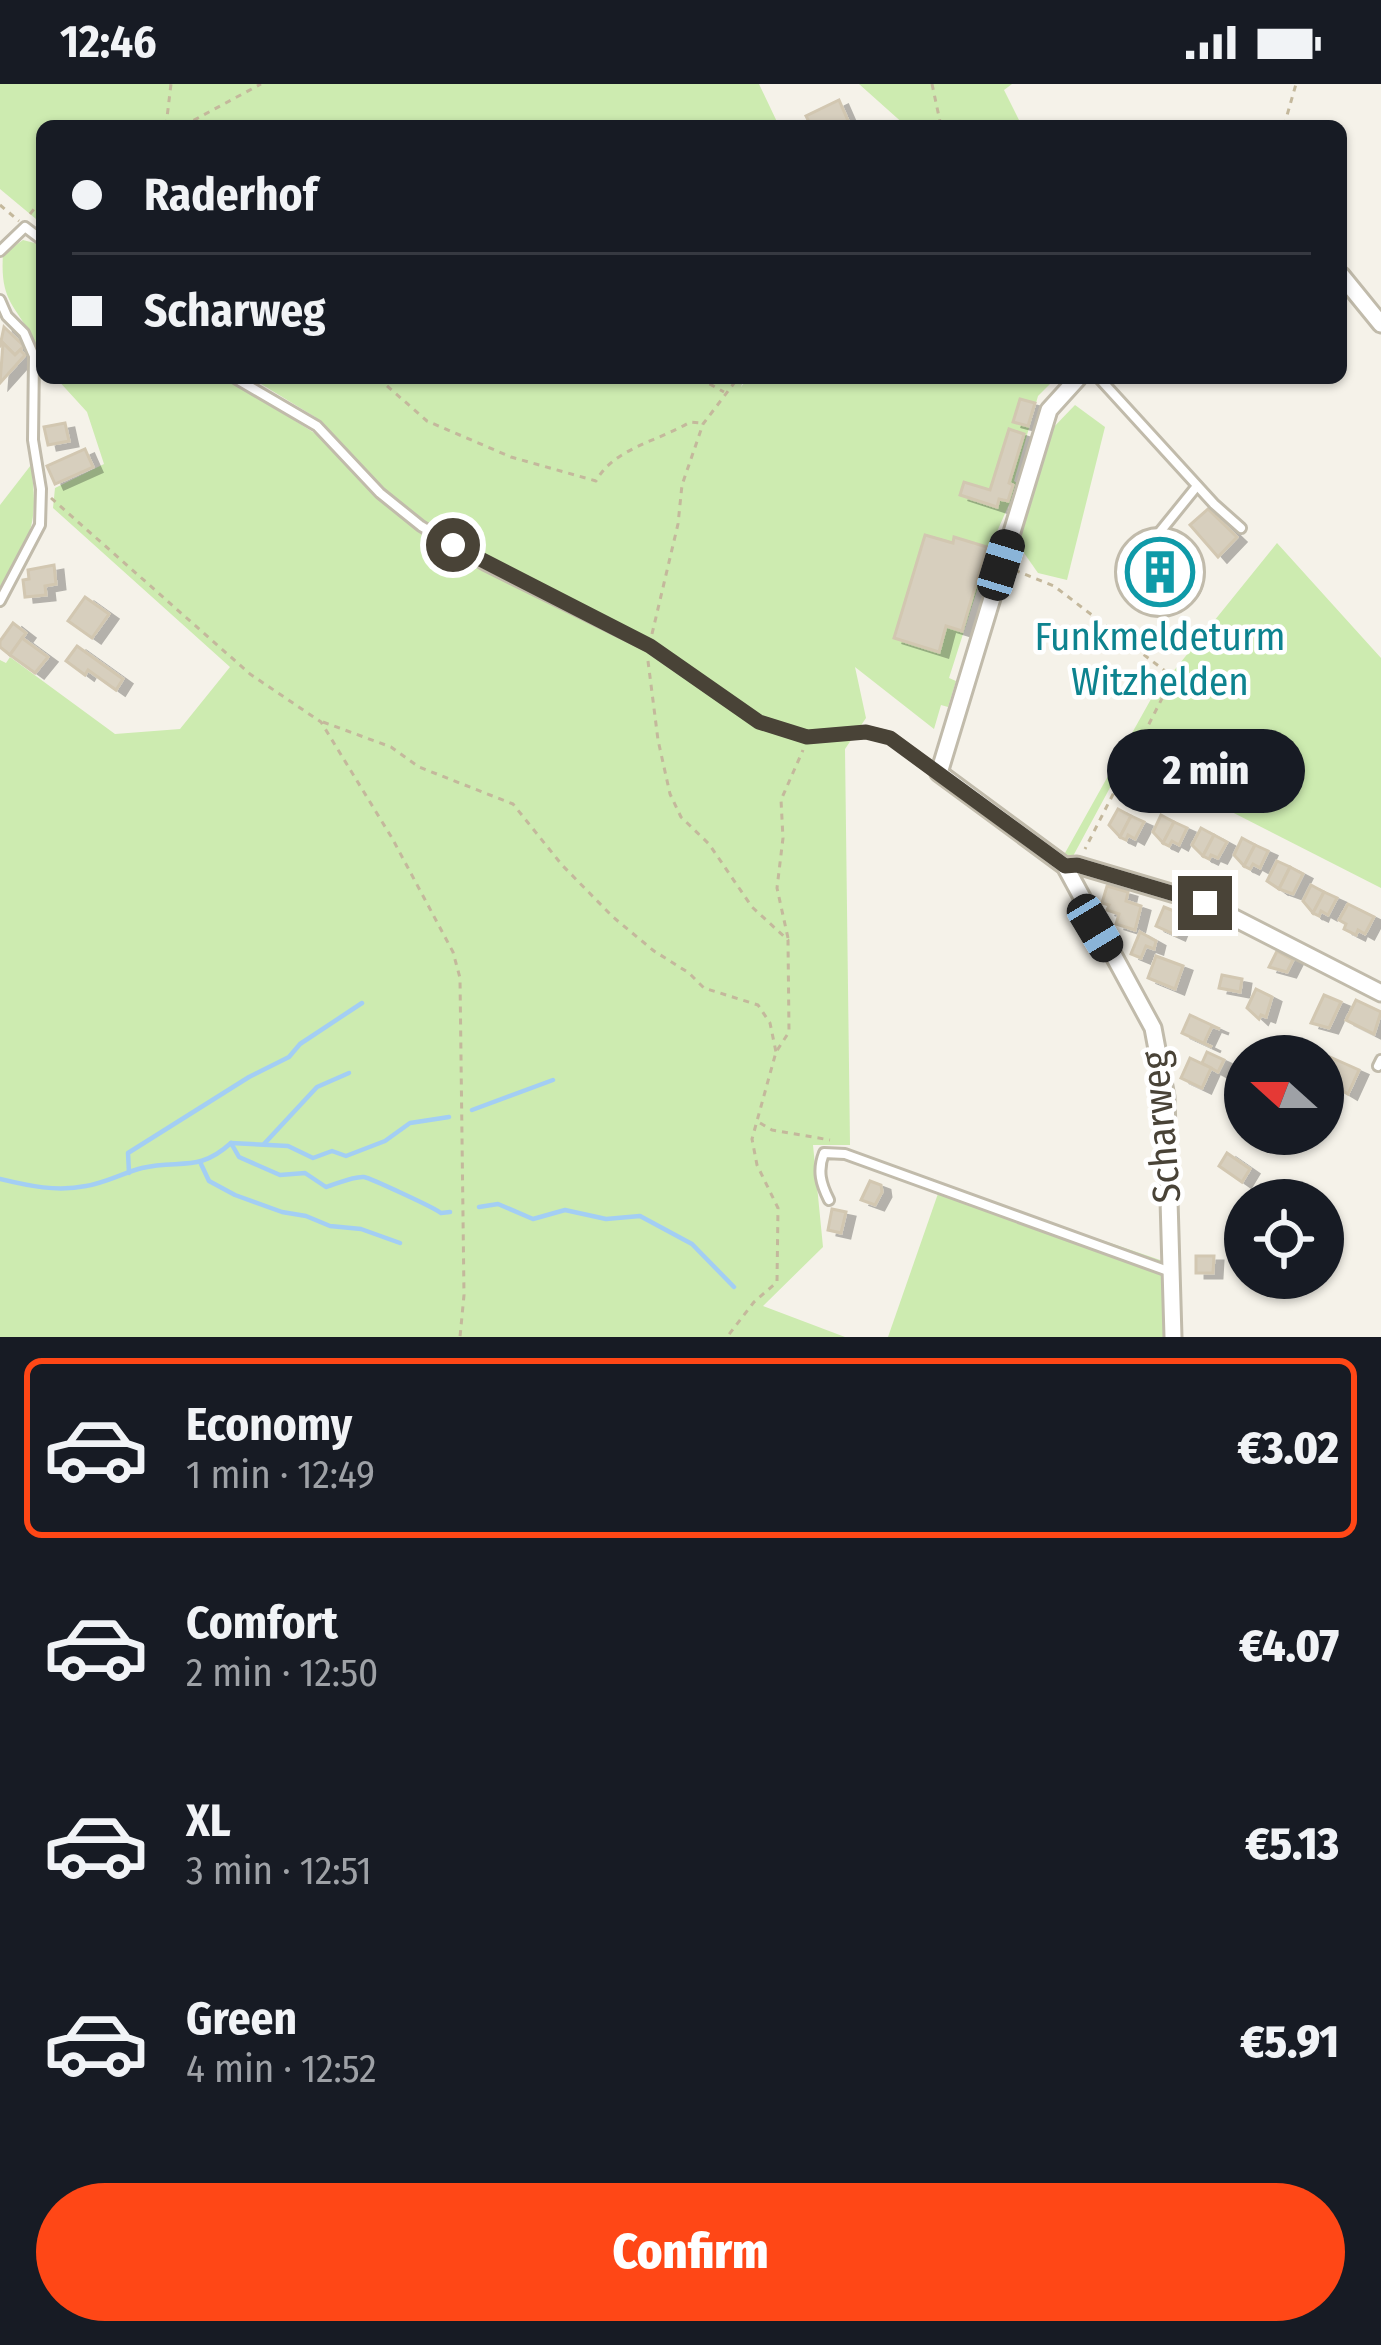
<!DOCTYPE html>
<html lang="en">
<head>
<meta charset="utf-8">
<style>
  :root { --surface:#171b24; --page:#20242c; --text:#f1f3f6; --muted:#9ea1a6; --line:#363941; --accent:#ff4716 }
  body { margin:0; font-family:"Fira Sans Condensed",sans-serif; background:var(--page); color:var(--text); height:100vh; display:flex; flex-direction:column; font-size:45px; white-space:nowrap }
  * { box-sizing:border-box; margin:0 }
  p { font-size:39px; color:var(--muted) }
  .icon { flex:none; width:66px; height:66px; fill:none; stroke:currentColor; stroke-width:2; stroke-linecap:round; stroke-linejoin:round }
  .map { position:relative; height:1253px; overflow:hidden }
  .details { display:flex; flex-direction:column; background:var(--surface); flex:1 }
  .details>* { flex:none }
  .guide { position:absolute; left:36px; top:36px; width:1311px; height:264px; border-radius:18px; box-shadow:0 3px 9px #0004; display:grid; align-content:center; height:264px; padding:0 36px; background:var(--surface) }
  .needle { width:78px; rotate:291deg }
  .tools { position:absolute; left:1224px; top:951px; display:grid; gap:24px }
  .tools a { display:grid; place-items:center; width:120px; height:120px; border-radius:50%; background:var(--surface); box-shadow:0 3px 9px #0004; font-size:60px }
  .end { position:absolute; width:54px; height:54px; margin:-27px; border:15px solid #494337; background:#fff; box-shadow:0 0 0 6px #fff }
  .from { border-radius:50% }
  .bubble { position:absolute; height:84px; border-radius:42px; background:var(--surface); box-shadow:0 3px 9px #0004; font-size:39px; font-weight:800; line-height:84px; text-align:center }
  .car { position:absolute; width:36px; height:72px; margin:-36px -18px; border-radius:15px; box-shadow:0 0 9px 3px #0007; background:linear-gradient(#222 24%,#8ab4d8 0 40%,#222 0 76%,#8ab4d8 0 86%,#222 0) }
  .guide b { display:flex; align-items:center; gap:42px; height:114px; font-size:45px }
  .guide b+b { border-top:3px solid var(--line) }
  .guide i { width:30px; height:30px; background:var(--text) }
  ul { padding:21px 0 0; list-style:none }
  li { display:flex; align-items:center; gap:36px; height:180px; margin:0 24px 18px; padding:0 12px; border:6px solid transparent; border-radius:18px }
  li div { flex:1 }
  li b { display:block; font-size:45px }
  li em { font-style:normal; font-weight:800 }
  li.active { border-color:var(--accent) }
  li>.icon { width:108px; height:108px; stroke-width:1.5 }
  .primary-button { display:flex; gap:24px; margin-top:auto; padding:24px 36px }
  .primary-button a { flex:1; height:138px; border-radius:72px; background:var(--accent); color:#fff; font-size:48px; font-weight:800; line-height:138px; text-align:center }
  .status { display:flex; justify-content:space-between; align-items:center; height:84px; padding:0 60px; background:var(--surface); direction:ltr }
  .status svg { height:33px; fill:currentColor }
  .map>svg:first-child { display:block }
</style>
</head>
<body>
<div class="status"><b>12:46</b><svg viewBox="0 0 49 12"><path d="M0 12V9h3v3zM5 12V6h3v6zM10 12V3h3v9zM15 12V0h3v12zM26 1h20v11H26zM47 4h2v5h-2z"/></svg></div>
<div class="map">
<svg width="1381" height="1253" viewBox="0 0 1381 1253">
  <defs>
    <filter id="shadow"><feDropShadow dx="9" dy="5" stdDeviation="0" flood-color="#0004"/></filter>
  </defs>
  <rect width="100%" height="100%" fill="#f5f2e9"/>
  <g fill="#cdebb0">
    <polygon points="0,0 759,0 779,42 42,42 42,140 0,105"/>
    <polygon points="859,0 1012,0 1004,6 1022,42 906,42"/>
    <path d="M23,156l19,5v117c-6,-9 -6,-18 -11,-27 -18,-32 -31,-36 -28,-81z"/>
    <polygon points="56,294 228,294 319,352 315,333 251,294 744,294 741,303 748,294 1056,294 1038,312 1014,397 1018,400 992,459 949,594 956,597 948,623 941,621 934,645 855,583 866,634 845,665 850,1061 813,1061 823,1163 763,1222 845,1253 0,1253 0,576 6,579 10,573 115,650 180,645 230,583 53,424 55,404 104,380 87,328"/>
    <polygon points="1075,321 1105,343 1067,496 1038,489 1015,456 1048,349"/>
    <path d="M31,381c8,61 0,71 -31,122v-82z"/>
    <polygon points="1277,459 1381,574 1381,804 1126,674 1072,774 1065,769 1165,590 1168,594"/>
    <polygon points="941,1101 1163,1177 1169,1253 888,1253"/>
  </g>
  <g fill="none" stroke-linecap="round" stroke-linejoin="round">
    <g stroke="#a3cef4" stroke-width="4.5">
      <polyline points="472,1026 553,996"/>
      <polyline points="231,1059 288,1062 313,1074 332,1067 346,1072 385,1057 410,1039 449,1033"/>
      <polyline points="264,1060 317,1003 349,989"/>
      <polyline points="201,1080 209,1097 235,1111 282,1128 306,1132 330,1142 361,1145 400,1159"/>
      <polyline points="129,1089 128,1069 249,993 289,973 300,960 362,919"/>
      <path d="M0,1095c29,7 57,13 86,7 19,-3 37,-13 56,-18 38,-9 56,5 89,-25l8,14 41,18 25,-2 21,14c11,-3 27,-11 38,-10 6,1 71,31 77,36l9,-1"/>
      <polyline points="479,1123 498,1120 533,1135 565,1126 606,1135 640,1132 692,1160 734,1203"/>
    </g>
  </g>
  <g fill="#d7cfbe" stroke="#d2c7b1" stroke-width="3" filter="url(#shadow)">
    <polygon points="839,16 849,39 811,42 806,32"/>
    <polygon points="4,243 24,262 15,271 3,259 0,262"/>
    <polygon points="3,259 15,271 20,266 25,271 0,299"/>
    <polygon points="1020,315 1035,319 1028,342 1013,338"/>
    <polygon points="65,339 69,357 48,361 44,343"/>
    <polygon points="1009,345 1024,350 1009,399 1013,401 1008,417 999,415 997,423 960,411 964,398 990,406"/>
    <polygon points="85,365 93,383 55,400 47,382"/>
    <polygon points="1208,425 1237,453 1218,473 1190,441"/>
    <polygon points="925,451 953,459 954,453 987,463 962,547 946,542 939,568 894,554"/>
    <circle cx="1160" cy="488" r="34"/>
    <polygon points="54,481 56,500 45,502 46,511 25,513 23,496 29,495 28,486"/>
    <polygon points="85,513 109,530 92,554 68,537"/>
    <polygon points="13,539 26,549 10,571 0,563 0,557"/>
    <polygon points="22,554 48,573 35,589 10,571"/>
    <polygon points="77,562 123,595 116,606 88,586 85,591 66,577"/>
    <polygon points="1118,725 1131,732 1120,753 1109,741"/>
    <polygon points="1161,731 1174,738 1163,759 1153,748"/>
    <polygon points="1131,732 1144,738 1135,755 1128,751 1126,756 1120,753"/>
    <polygon points="1174,738 1187,744 1179,761 1172,757 1169,762 1163,759"/>
    <polygon points="1201,744 1214,751 1203,772 1192,761"/>
    <polygon points="1214,751 1227,758 1218,774 1211,771 1209,775 1203,772"/>
    <polygon points="1242,754 1255,761 1244,782 1234,771"/>
    <polygon points="1255,761 1268,767 1260,784 1253,780 1250,785 1244,782"/>
    <polygon points="1277,777 1290,783 1279,805 1267,797"/>
    <polygon points="1290,783 1303,790 1293,810 1279,805"/>
    <polygon points="1311,801 1324,808 1313,829 1303,817"/>
    <polygon points="1107,802 1128,808 1126,817 1141,822 1135,846 1116,840 1119,830 1107,826 1109,821 1102,819"/>
    <polygon points="1324,808 1337,814 1328,831 1321,827 1319,832 1313,829"/>
    <polygon points="1348,820 1374,833 1365,850 1358,846 1356,851 1344,845 1346,840 1339,836"/>
    <polygon points="1164,823 1184,831 1176,851 1156,842"/>
    <polygon points="1140,848 1156,857 1154,865 1146,862 1141,874 1131,870"/>
    <polygon points="1277,867 1293,876 1287,888 1269,883"/>
    <polygon points="1156,872 1183,882 1175,905 1148,894"/>
    <polygon points="1222,891 1242,895 1240,908 1219,904"/>
    <polygon points="1256,905 1272,913 1266,933 1261,931 1259,935 1247,924"/>
    <polygon points="1324,911 1341,918 1329,944 1311,939"/>
    <polygon points="1356,916 1381,928 1374,950 1346,936"/>
    <polygon points="1190,931 1220,945 1212,942 1204,959 1212,963 1182,949"/>
    <polygon points="1207,968 1224,976 1218,988 1202,979"/>
    <polygon points="1330,973 1359,986 1348,1010 1323,995"/>
    <polygon points="1190,974 1211,984 1202,1004 1181,994"/>
    <polygon points="1227,1069 1250,1085 1242,1098 1219,1082"/>
    <polygon points="870,1097 881,1101 882,1108 875,1121 861,1116"/>
    <polygon points="832,1125 846,1128 841,1149 828,1146"/>
    <polygon points="1196,1172 1214,1172 1213,1189 1196,1189"/>
  </g>
  <g fill="none" stroke-linecap="round" stroke-linejoin="round">
    <g stroke="#c1bbab" stroke-width="14">
      <g id="service">
        <polyline points="0,167 25,143 42,156"/>
        <polyline points="0,216 7,232 24,249 34,272 33,356 41,405 40,441 0,517"/>
        <polyline points="235,294 317,342 380,409 421,442 485,481 649,562 759,638 807,653 866,648 891,654 937,689"/>
        <polyline points="1099,294 1214,420 1241,444"/>
        <polyline points="1159,449 1197,402"/>
        <circle cx="1160" cy="488" r="39"/>
        <polyline points="1378,982 1381,976"/>
        <path d="M829,1116c-8,-16 -12,-29 -5,-47l21,1 323,117"/>
      </g>
    </g>
    <g stroke="#c1bbab" stroke-width="21">
      <g id="minor">
        <polyline points="1341,191 1381,240"/>
        <polyline points="1078,294 1049,326 939,689 1065,782 1153,944 1166,1013 1173,1253"/>
        <polyline points="1065,782 1077,781 1205,819 1381,909"/>
      </g>
    </g>
    <g stroke="#c4b89c" stroke-width="3" stroke-dasharray="6 6" stroke-linecap="butt">
      <polyline points="932,0 941,42"/>
      <polyline points="166,42 171,0"/>
      <polyline points="183,42 261,0"/>
      <polyline points="1284,42 1296,0"/>
      <polyline points="0,121 19,137"/>
      <polyline points="30,130 42,115"/>
      <path d="M378,294l49,43 84,36 85,24c18,-33 63,-40 94,-59l11,1"/>
      <polyline points="699,294 724,308"/>
      <polyline points="51,414 250,590 321,638 392,754 453,868 460,894 464,1211 460,1253"/>
      <polyline points="1014,486 1054,502 1173,593 1085,765"/>
      <polyline points="652,550 678,440 682,401 703,340 738,294"/>
      <polyline points="648,577 658,656 670,710 681,733 709,760 752,823 788,856 789,948 776,968 752,1055 757,1081 778,1124 777,1198 754,1218 727,1253"/>
      <polyline points="323,638 391,663 419,683 513,720 562,781 613,833 654,867 689,889 704,904 758,921 770,939 776,968"/>
      <polyline points="788,854 777,804 783,754 781,716 803,666"/>
      <polyline points="760,1039 772,1046 830,1056"/>
    </g>
    <use href="#service" stroke="#fff" stroke-width="8"/>
    <use href="#minor" stroke="#fff" stroke-width="15"/>
  </g>
  <g fill="none" stroke-linecap="round" stroke-linejoin="round">
    <polyline stroke="#494337" stroke-width="15" points="453,461 650,562 759,638 807,653 866,648 890,654 1065,782 1077,781 1205,819"/>
  </g>
  <defs>
    <g id="building-ring" transform="scale(3.45)"><circle r="9.5" fill="#fff" stroke="#0f9aa8" stroke-width="1.5"/><path d="M-4-6H4V6H1V3H-1V6H-4ZM-2.5-4.3h1.7v1.8h-1.7ZM.8-4.3h1.7v1.8H.8ZM-2.5-1h1.7V.8h-1.7ZM.8-1h1.7V.8H.8Z" fill="#0f9aa8"/></g>
  </defs>
  <g fill-rule="evenodd">
    <use href="#building-ring" x="1160" y="488"/>
  </g>
  <g text-anchor="middle" dominant-baseline="central" stroke-width="9" stroke-linejoin="round" paint-order="stroke">
    <g font-size="39" fill="#0d838f" stroke="#fff">
      <text x="1160" y="553">Funkmeldeturm<tspan x="1160" dy="45">Witzhelden</tspan></text>
    </g>
    <g font-size="39" fill="#494337" stroke="#fff">
      <text transform="translate(1161 1043) rotate(-95)">Scharweg</text>
    </g>
  </g>
</svg>
<div class="tools">
<a><svg class="needle" viewBox="-14 -14 28 28"><path d="M0-13l5 13h-10z" fill="#e53935"/><path d="M0 13l5-13h-10z" fill="#9ea1a6"/></svg></a>
<a><svg class="icon" aria-label="locate" viewBox="0 0 24 24"><circle cx="12" cy="12" r="6"/><path d="M12 2v4M12 18v4M2 12h4M18 12h4"/></svg></a>
</div>
<i class="end from" style="left:453px;top:461px"></i>
<i class="end" style="left:1205px;top:819px"></i>
<div class="bubble" style="left:1107px;top:645px;width:198px">2 min</div>
<i class="car" style="left:1001px;top:481px;rotate:17deg"></i>
<i class="car" style="left:1095px;top:844px;rotate:149deg"></i>
<div class="guide">
<b><i class="from"></i>Raderhof</b>
<b><i></i>Scharweg</b>
</div>
</div>
<section class="details">
<ul>
<li class="active"><svg class="icon" aria-label="car" viewBox="0 0 24 24"><path d="M5 17H2v-5l4-1 3-4h7l3 4 3 1v5h-3M9 17h6M6 11h13"/><circle cx="7" cy="17" r="2"/><circle cx="17" cy="17" r="2"/></svg><div><b>Economy</b><p>1 min · 12:49</p></div><em>€3.02</em></li>
<li><svg class="icon" aria-label="car" viewBox="0 0 24 24"><path d="M5 17H2v-5l4-1 3-4h7l3 4 3 1v5h-3M9 17h6M6 11h13"/><circle cx="7" cy="17" r="2"/><circle cx="17" cy="17" r="2"/></svg><div><b>Comfort</b><p>2 min · 12:50</p></div><em>€4.07</em></li>
<li><svg class="icon" aria-label="car" viewBox="0 0 24 24"><path d="M5 17H2v-5l4-1 3-4h7l3 4 3 1v5h-3M9 17h6M6 11h13"/><circle cx="7" cy="17" r="2"/><circle cx="17" cy="17" r="2"/></svg><div><b>XL</b><p>3 min · 12:51</p></div><em>€5.13</em></li>
<li><svg class="icon" aria-label="car" viewBox="0 0 24 24"><path d="M5 17H2v-5l4-1 3-4h7l3 4 3 1v5h-3M9 17h6M6 11h13"/><circle cx="7" cy="17" r="2"/><circle cx="17" cy="17" r="2"/></svg><div><b>Green</b><p>4 min · 12:52</p></div><em>€5.91</em></li>
</ul>
<div class="primary-button"><a>Confirm</a></div>
</section>
</body>
</html>
